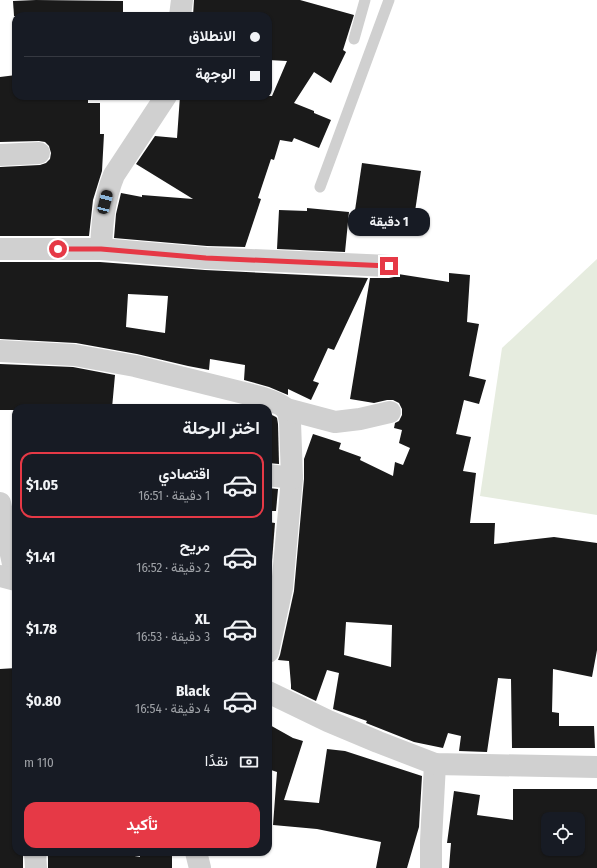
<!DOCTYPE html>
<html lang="ar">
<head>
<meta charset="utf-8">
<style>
  :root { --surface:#171b24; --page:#242831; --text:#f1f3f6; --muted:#9ea1a6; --line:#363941; --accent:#e63946 }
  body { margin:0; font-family:"Fira Sans Condensed",Vazirmatn,sans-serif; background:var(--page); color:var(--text); direction:rtl; height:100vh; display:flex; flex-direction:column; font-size:15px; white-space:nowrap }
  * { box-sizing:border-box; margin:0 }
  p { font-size:13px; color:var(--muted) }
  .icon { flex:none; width:22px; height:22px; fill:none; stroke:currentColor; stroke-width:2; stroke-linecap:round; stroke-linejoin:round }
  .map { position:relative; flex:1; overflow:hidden; direction:ltr }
  .sheet { position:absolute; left:12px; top:404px; width:260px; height:452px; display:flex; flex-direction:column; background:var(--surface); border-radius:12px; box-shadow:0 1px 3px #0004; direction:rtl }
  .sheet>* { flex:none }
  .guide { position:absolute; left:12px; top:12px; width:260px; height:88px; border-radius:12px; box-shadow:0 1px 3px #0004; direction:rtl; display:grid; align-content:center; height:88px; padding:0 12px; background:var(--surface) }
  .tools { position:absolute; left:541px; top:812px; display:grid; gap:8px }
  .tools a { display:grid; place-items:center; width:44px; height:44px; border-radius:8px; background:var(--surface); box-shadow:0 1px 3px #0004; font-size:20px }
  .end { position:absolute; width:18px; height:18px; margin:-9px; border:5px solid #e63946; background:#fff; box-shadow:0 0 0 2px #fff }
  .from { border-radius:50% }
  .bubble { position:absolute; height:28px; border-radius:12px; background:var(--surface); box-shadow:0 1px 3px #0004; font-size:13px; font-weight:700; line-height:28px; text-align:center; direction:rtl }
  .car { position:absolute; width:12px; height:24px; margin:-12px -6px; border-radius:5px; box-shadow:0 0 3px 1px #0007; background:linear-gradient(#222 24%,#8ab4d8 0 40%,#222 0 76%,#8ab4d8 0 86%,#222 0) }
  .guide b { display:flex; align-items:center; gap:14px; height:38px; font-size:15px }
  .guide b+b { border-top:1px solid var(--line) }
  .guide i { width:10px; height:10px; background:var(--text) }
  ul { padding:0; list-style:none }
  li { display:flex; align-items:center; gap:12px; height:66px; margin:0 8px 6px; padding:0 4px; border:2px solid transparent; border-radius:12px }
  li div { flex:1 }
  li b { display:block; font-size:15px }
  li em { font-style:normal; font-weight:700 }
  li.selected { border-color:var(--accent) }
  li>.icon { width:36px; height:36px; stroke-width:1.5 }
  h2 { padding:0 12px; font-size:18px; line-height:48px }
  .pay { display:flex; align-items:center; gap:10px; height:44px; padding:0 12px; font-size:15px }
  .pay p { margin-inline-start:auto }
  .button { display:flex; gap:8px; margin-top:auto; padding:8px 12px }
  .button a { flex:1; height:46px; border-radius:12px; background:var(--accent); color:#fff; font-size:16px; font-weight:700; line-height:46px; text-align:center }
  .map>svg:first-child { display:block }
</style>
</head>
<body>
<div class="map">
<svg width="597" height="868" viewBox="0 0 597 868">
  <rect width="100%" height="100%" fill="#fff"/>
  <polygon fill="#e6ecdf" points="597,259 597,515 480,496 502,348"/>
  <g fill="#1a1a1a" fill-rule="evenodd">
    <polygon points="36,0 123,1 123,16 14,16 13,1"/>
    <polygon points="194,0 300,0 354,15 343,50 346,52 331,83 314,72 294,103 314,111 314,113 331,120 319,148 294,138 292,142 280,140 274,160 271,159 258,198 261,199 245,247 207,246 114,238 116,214 121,193 142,197 142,195 193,199 136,164 155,136 177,138 180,96 272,96 287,61 268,60 268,16 193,16"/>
    <polygon points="16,75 16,96 70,96 70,98 88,98 88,103 100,103 100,134 104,134 102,171 93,200 89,236 0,236 0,167 40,165 46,163 50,159 51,153 49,146 45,142 39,141 0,142 0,77"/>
    <polygon points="362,163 421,171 413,225 354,217"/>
    <polygon points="307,208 349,212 345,252 277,249 279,210 307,211"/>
    <path d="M0,262h100l105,8 163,8 -34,72 -6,-2 -15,33 6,2 -8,17 -23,-11v6l-19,-8 -25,-7 1,-15 -35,-6 -1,11 -21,-4 -51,-12 -61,-11 -76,-4zM128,294l40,2 -3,37 -39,-6z"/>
    <path d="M449,273l21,2 -3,47 12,2 -10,52 17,4 -7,24 -15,-4 -8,34 15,3 -8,34 13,2 -6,50h25l-1,21 60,-7 43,6v107l-5,27 -39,-8 -1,43 7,1v13h35l1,22h-83l-1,-69 -13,-1 -11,74 -28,-1 2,-15 -13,-3 -5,15 -29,-6 -48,-19 1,-2 -34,-12 6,-36 -12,-3 -11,31 -25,-12v-4l-2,-24 -11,-1 2,-5 14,-64 10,-112v-20l9,-25 28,9 -2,6 22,8 -1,3 33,16 2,-14 8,3 7,-17 -11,-5 3,-13 -8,-2 1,-5 4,-2 3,-6v-6l-3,-6 -6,-3h-6l-13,3 -24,-4 20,-121h19l5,-1 4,-3 51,8zM346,622l46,3 -1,42 -47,-12z"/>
    <polygon points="0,364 73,367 115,375 112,408 16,408 16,410 0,410"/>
    <polygon points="268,413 276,417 277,418 278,424 279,464 268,463"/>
    <polygon points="268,488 278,489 276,511 268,511"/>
    <polygon points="268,522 275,523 270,586 268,594"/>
    <polygon points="16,668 16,852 23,852 23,868 0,868 0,669"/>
    <polygon points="268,724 293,738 303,741 284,800 319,803 327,749 345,751 422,776 419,827 407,868 376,868 381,842 317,829 273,825 277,772 268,769"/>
    <path d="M513,789h84v79h-148l2,-25h-4l7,-52 26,4 -3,20 36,5zM548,819h30v30h-30z"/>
    <polygon points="48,852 113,852 140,857 140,852 172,852 172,868 48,868"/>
  </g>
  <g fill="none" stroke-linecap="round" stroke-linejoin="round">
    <g stroke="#d0d0d0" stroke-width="11">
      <polyline points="354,39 365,0"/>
      <polyline points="320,187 389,0"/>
    </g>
    <g stroke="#d0d0d0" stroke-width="22">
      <polyline points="180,16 182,0"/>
      <polyline points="0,155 39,153"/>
      <polyline points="0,249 101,249 206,258 389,266"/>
      <path d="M101,249c1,-25 3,-50 13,-74l52,-79"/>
      <path d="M0,351l74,4 61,11 117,29c9,2 29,8 34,14 3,4 3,9 4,13l2,56 -10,110 -14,64"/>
      <polyline points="286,409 335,422 360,419 390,412"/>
      <polyline points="268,475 292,478"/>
      <polyline points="0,503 16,578"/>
      <polyline points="35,852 36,868"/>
      <polyline points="196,852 200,868"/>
      <polyline points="431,868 431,841 435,764"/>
    </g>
    <g stroke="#d0d0d0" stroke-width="22">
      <polyline points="0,576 16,580"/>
      <polyline points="268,692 328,721 378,742 435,764 597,767"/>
    </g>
  </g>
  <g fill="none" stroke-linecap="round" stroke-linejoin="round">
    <polyline stroke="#e63946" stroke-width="5" points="58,249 101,249 206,258 389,266"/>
  </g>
</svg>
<div class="tools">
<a><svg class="icon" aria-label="locate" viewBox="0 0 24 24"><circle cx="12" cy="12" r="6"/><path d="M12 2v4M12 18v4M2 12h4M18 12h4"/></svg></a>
</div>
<i class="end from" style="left:58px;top:249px"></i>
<i class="end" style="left:389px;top:266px"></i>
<div class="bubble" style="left:348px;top:208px;width:82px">1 دقيقة</div>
<i class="car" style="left:105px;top:202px;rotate:14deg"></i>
<div class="guide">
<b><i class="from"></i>الانطلاق</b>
<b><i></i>الوجهة</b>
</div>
<section class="sheet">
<h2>اختر الرحلة</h2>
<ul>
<li class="selected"><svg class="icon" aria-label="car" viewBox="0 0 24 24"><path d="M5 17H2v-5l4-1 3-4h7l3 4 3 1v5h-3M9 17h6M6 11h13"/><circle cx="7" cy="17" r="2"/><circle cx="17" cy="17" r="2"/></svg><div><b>اقتصادي</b><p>1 دقيقة · 16:51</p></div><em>$1.05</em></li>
<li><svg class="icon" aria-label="car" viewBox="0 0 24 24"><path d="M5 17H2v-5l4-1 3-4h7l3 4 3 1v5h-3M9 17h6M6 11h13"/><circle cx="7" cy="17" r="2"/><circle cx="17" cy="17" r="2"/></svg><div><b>مريح</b><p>2 دقيقة · 16:52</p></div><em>$1.41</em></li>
<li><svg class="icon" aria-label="car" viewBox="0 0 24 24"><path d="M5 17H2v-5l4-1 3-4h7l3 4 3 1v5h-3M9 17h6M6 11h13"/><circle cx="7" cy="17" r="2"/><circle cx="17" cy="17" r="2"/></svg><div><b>XL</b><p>3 دقيقة · 16:53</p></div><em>$1.78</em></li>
<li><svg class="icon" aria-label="car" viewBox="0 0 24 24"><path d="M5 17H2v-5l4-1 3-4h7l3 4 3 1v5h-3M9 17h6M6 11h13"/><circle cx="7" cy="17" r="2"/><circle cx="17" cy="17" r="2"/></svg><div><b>Black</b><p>4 دقيقة · 16:54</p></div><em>$0.80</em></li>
</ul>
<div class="pay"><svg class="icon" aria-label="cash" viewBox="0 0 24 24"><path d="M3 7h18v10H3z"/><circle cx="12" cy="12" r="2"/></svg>نقدًا<p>110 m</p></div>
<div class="button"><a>تأكيد</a></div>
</section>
</div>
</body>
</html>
